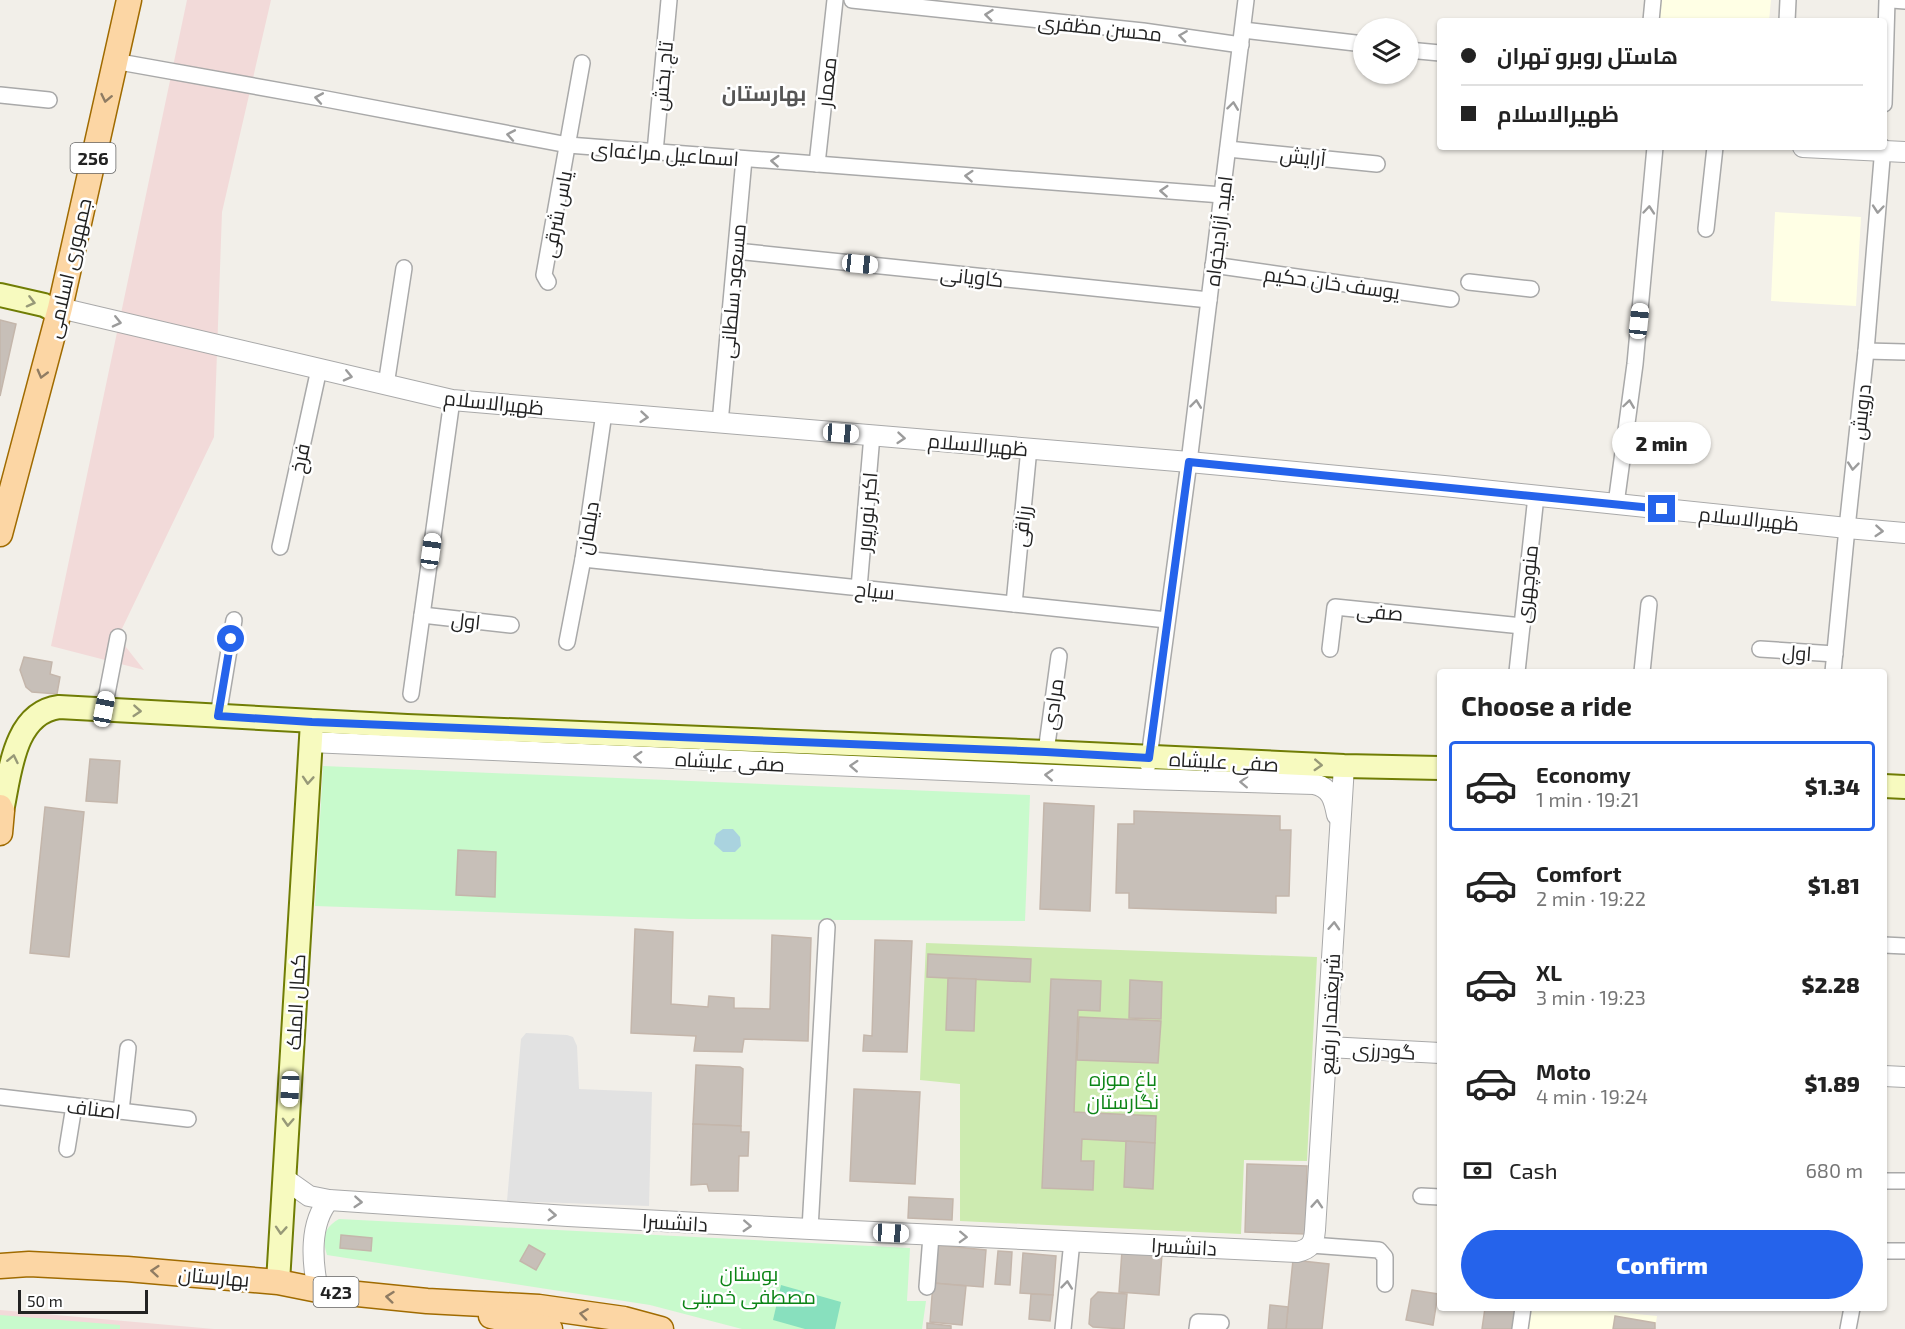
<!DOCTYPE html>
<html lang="en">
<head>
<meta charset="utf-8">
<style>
  :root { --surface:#fff; --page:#f2f2f2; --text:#222; --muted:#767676; --line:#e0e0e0; --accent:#2563eb }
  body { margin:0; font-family:"Exo 2",Cairo,sans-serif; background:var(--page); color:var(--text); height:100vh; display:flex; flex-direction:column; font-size:22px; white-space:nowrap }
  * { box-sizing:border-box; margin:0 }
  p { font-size:20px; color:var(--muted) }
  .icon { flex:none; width:33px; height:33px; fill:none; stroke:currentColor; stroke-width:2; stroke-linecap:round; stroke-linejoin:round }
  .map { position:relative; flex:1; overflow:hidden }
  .side { position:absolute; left:1437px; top:669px; width:450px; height:642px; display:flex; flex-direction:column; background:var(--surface); border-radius:6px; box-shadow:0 2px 4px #0004 }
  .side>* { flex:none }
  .hud { position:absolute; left:1437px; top:18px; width:450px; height:132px; border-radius:6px; box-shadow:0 2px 4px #0004; display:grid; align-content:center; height:132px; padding:0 24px; background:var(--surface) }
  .buttons { position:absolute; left:1353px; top:18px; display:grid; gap:12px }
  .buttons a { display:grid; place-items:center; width:66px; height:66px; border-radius:50%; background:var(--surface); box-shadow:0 2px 4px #0004; font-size:30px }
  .scale { position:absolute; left:18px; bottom:15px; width:130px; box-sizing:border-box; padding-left:6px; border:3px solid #222; border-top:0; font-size:16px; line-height:21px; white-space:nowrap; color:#222; -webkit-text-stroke:4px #fff; paint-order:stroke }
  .end { position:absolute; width:27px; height:27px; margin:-14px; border:8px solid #2563eb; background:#fff; box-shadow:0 0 0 3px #fff }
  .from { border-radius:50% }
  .bubble { position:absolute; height:42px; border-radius:21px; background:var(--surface); box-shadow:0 2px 4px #0004; font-size:20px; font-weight:800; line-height:42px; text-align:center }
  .car { position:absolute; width:18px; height:36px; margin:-18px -9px; border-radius:8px; box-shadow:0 0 4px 2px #0007; background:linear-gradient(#fff 24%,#345 0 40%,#fff 0 76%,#345 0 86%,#fff 0) }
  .hud b { display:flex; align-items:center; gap:21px; height:57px; font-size:22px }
  .hud b+b { border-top:2px solid var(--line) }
  .hud i { width:15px; height:15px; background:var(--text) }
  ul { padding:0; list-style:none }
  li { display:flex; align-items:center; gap:18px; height:90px; margin:0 12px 9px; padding:0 12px; border:3px solid transparent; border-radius:6px }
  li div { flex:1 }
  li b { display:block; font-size:22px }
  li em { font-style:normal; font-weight:800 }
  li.active { border-color:var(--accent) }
  li>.icon { width:54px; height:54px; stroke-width:1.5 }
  h2 { padding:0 24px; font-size:27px; line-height:72px }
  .pay { display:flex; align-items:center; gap:15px; height:66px; padding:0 24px; font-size:22px }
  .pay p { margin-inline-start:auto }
  .primary-button { display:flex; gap:12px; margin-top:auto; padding:12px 24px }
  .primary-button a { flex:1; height:69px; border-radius:36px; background:var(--accent); color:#fff; font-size:24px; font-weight:800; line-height:69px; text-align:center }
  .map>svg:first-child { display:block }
</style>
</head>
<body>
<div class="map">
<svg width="1905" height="1329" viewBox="0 0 1905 1329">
  <rect width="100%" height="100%" fill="#f2efe9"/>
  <g fill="#f2dad9">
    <polygon points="187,0 271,0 222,212 214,437 118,637 144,670 51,646"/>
    <polygon points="0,1310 214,1329 0,1329"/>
  </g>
  <g fill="#ffffe5">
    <polygon points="1660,0 1771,0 1769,21 1658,21"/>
    <polygon points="1775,212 1861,217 1856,306 1771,301"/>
    <polygon points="1531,1308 1576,1308 1657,1316 1655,1329 1528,1329"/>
  </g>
  <polygon fill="#cdebb0" points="926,943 1317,957 1307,1161 1244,1160 1241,1234 960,1221 960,1084 920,1080"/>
  <g fill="#c8facc">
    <polygon points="323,766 1030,795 1025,921 691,919 315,906"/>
    <path d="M339,1219l571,29 -3,53h19l-4,28h-180l-92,-24 -323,-50c-5,-16 -4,-27 12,-36z"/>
    <polygon points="0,1315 120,1325 120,1329 0,1329"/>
  </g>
  <polygon fill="#88e0be" points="781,1285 841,1302 835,1329 805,1329 773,1320"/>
  <polygon fill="#e2e2e2" points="526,1033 567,1035 573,1037 577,1046 579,1089 652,1092 649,1206 507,1201 521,1039"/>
  <polygon fill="#aad3df" points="723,829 733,829 740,837 741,846 735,852 723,852 714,844 716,834"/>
  <g fill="#c7bfb8" stroke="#c4b6ab" stroke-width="1.5">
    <polygon points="0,320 16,324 0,396"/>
    <polygon points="24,657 52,662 50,674 60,677 57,694 32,692 26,687 20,670"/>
    <polygon points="90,759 120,761 117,803 86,801"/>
    <polygon points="1044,803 1094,806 1090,911 1040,909"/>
    <polygon points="45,807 84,812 69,957 30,953"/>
    <polygon points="1134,811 1280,816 1280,830 1291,830 1289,896 1276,896 1276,913 1129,908 1129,893 1116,893 1118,824 1134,824"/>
    <polygon points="458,850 496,852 495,897 456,895"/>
    <polygon points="635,929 673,932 671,1004 708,1007 709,996 734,998 734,1008 770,1009 772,935 811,938 808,1041 744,1039 742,1052 694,1051 696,1036 631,1033"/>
    <polygon points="875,940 912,941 907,1052 863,1051 864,1035 872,1036"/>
    <polygon points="928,954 1031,959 1030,982 927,977"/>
    <polygon points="948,978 976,979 974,1031 946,1030"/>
    <polygon points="1051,979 1101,981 1100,1011 1078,1010 1074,1112 1156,1116 1155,1143 1082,1139 1081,1161 1094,1161 1093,1190 1042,1188"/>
    <polygon points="1130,980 1162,982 1161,1019 1129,1018"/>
    <polygon points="1079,1017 1161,1021 1158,1063 1077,1060"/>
    <polygon points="696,1065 740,1067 743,1069 741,1126 693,1124"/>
    <polygon points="854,1089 920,1092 915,1184 850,1181"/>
    <polygon points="693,1124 741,1126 741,1132 749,1132 748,1156 739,1156 738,1191 709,1191 707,1184 691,1185"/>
    <polygon points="1126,1141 1155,1143 1153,1189 1124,1187"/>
    <polygon points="1247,1164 1307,1166 1305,1234 1245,1232"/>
    <polygon points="909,1197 953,1199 952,1220 908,1218"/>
    <polygon points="341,1235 372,1238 371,1251 340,1248"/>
    <polygon points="529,1245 545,1254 536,1270 520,1261"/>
    <polygon points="936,1245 986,1250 983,1287 933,1283"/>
    <polygon points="998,1251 1012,1252 1010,1285 995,1284"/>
    <polygon points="1122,1251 1162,1254 1159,1295 1119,1292"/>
    <polygon points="1023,1253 1056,1256 1053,1295 1020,1293"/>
    <polygon points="1293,1260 1329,1264 1322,1329 1286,1329"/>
    <polygon points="933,1283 966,1286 962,1325 930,1322"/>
    <polygon points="1412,1290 1438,1294 1433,1325 1406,1320"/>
    <polygon points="1098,1292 1127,1294 1124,1329 1093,1327 1089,1324 1091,1299"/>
    <polygon points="1031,1294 1053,1295 1050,1321 1029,1319"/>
    <polygon points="1270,1305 1288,1307 1286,1329 1268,1329"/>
    <polygon points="1485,1308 1516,1308 1516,1329 1482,1329"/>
    <polygon points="1615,1316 1655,1323 1655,1329 1613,1329"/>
    <polygon points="927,1323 951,1326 951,1329 927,1329"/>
  </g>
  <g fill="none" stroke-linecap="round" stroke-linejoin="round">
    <g stroke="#a9a9a9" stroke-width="18">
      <g id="minor">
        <polyline points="852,0 1143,31 1241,45"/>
        <polyline points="1892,0 1905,1"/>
        <polyline points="1651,21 1653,0"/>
        <polyline points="1787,21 1788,0"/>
        <polyline points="1243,30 1364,44"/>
        <polyline points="1408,50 1440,53"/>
        <polyline points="114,61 326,99 568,145 1222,195"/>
        <polyline points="0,95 49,100"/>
        <polyline points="1884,104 1887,0"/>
        <polyline points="1228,149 1377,164"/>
        <polyline points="655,152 669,0"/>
        <polyline points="817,164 835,0"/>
        <polyline points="1706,229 1715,147"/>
        <polyline points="736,251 1209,300"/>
        <polyline points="1213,265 1451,299"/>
        <polyline points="548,282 544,275 582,63"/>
        <polyline points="1469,282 1531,289"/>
        <polyline points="1866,351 1905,352"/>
        <polyline points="386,385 404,268"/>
        <polyline points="720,423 744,159"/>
        <polyline points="1616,504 1635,364 1655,147"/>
        <polyline points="280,547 319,369"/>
        <polyline points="583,559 1167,620"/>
        <polyline points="859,588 872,435"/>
        <polyline points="1014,604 1029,448"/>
        <polyline points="422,615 511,625"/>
        <polyline points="567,642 583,559 604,413"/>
        <polyline points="1330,649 1335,607 1522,626"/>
        <polyline points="1760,649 1835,654"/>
        <polyline points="1517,672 1536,496"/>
        <polyline points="1642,672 1649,604"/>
        <polyline points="1833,672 1847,528 1866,351 1883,147"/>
        <polyline points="411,694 452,400"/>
        <polyline points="104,709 118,637"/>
        <polyline points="218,716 234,620"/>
        <polyline points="1046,752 1059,656"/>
        <polyline points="1148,765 1189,462 1246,0"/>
        <polyline points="1884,945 1905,946"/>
        <polyline points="0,1097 188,1119"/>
        <polyline points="121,1111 128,1048"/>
        <polyline points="67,1149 74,1106"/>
        <polyline points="1884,1181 1905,1181"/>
        <polyline points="1421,1196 1440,1197"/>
        <polyline points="810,1229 827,927"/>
        <polyline points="1311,1245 1379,1250 1385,1257 1385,1284"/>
        <polyline points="1884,1251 1905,1251"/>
        <polyline points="927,1287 931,1236"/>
        <polyline points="1063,1329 1072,1241"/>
        <polyline points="1197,1329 1198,1322 1221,1323"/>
        <polyline points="1520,1329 1523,1308"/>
        <polyline points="1848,1329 1852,1308"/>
      </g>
    </g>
    <g stroke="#a9a9a9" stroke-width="22">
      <g id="tertiary">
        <polyline points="1803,147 1905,152"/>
        <polyline points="60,308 452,400 1189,462 1444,486 1847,528 1905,533"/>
        <path d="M310,742l836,37 168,5c17,4 20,15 23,31"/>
        <polyline points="1328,1047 1440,1053"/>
        <polyline points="1884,1076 1905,1077"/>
        <path d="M285,1179l24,17 20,4 239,16 242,13 487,23c13,-3 17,-8 18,-22l29,-464"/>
        <path d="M318,1290c-6,-28 -9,-67 11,-90"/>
      </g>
    </g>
    <g stroke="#707d05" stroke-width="26">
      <g id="secondary">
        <polyline points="0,295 44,305 52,309 57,317"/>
        <polyline points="1884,786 1905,787"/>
        <path d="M2,811c8,-36 11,-98 57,-104l348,19 639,26 298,14 96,2"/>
        <polyline points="278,1282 312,722"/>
      </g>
    </g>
    <g stroke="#a06b00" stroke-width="27">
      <g id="primary">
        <polyline points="0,534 60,308 129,0"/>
        <polyline points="0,807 2,811 0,833"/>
        <polyline points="0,1266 29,1264 127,1269 278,1282 318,1290 427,1301 539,1307 624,1319 661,1329"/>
        <polyline points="491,1316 550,1329"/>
      </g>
    </g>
    <use href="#minor" stroke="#fff" stroke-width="15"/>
    <use href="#tertiary" stroke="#fff" stroke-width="20"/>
    <use href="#secondary" stroke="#f7fabf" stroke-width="22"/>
    <use href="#primary" stroke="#fcd6a4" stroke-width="24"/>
  </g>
  <defs><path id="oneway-chevron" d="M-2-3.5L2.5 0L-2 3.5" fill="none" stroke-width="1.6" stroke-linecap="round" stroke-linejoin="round" transform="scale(1.5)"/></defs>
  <g stroke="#9c9c9c">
    <use href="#oneway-chevron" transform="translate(989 15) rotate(-174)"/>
    <use href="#oneway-chevron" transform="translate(1183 36) rotate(-172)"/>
    <use href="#oneway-chevron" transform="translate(319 98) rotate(-170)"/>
    <use href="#oneway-chevron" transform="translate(1233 106) rotate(-83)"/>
    <use href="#oneway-chevron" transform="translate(511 135) rotate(-170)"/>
    <use href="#oneway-chevron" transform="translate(775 161) rotate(-176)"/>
    <use href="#oneway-chevron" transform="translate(969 176) rotate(-176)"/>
    <use href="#oneway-chevron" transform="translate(1164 191) rotate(-176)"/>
    <use href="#oneway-chevron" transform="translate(1878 209) rotate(95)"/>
    <use href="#oneway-chevron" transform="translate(1649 210) rotate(-85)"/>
    <use href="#oneway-chevron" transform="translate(117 322) rotate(13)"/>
    <use href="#oneway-chevron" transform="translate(348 376) rotate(13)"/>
    <use href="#oneway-chevron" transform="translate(1196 404) rotate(-83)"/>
    <use href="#oneway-chevron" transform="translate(1629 404) rotate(-82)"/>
    <use href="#oneway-chevron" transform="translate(644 417) rotate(5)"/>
    <use href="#oneway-chevron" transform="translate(901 438) rotate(5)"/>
    <use href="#oneway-chevron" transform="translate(1853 466) rotate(96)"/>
    <use href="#oneway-chevron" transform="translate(1879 531) rotate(4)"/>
    <use href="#oneway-chevron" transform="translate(638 757) rotate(-177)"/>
    <use href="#oneway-chevron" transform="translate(854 766) rotate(-177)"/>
    <use href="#oneway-chevron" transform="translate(1049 775) rotate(-177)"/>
    <use href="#oneway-chevron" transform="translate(1244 782) rotate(-178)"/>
    <use href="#oneway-chevron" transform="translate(1334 926) rotate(-87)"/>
    <use href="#oneway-chevron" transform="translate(358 1202) rotate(4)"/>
    <use href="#oneway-chevron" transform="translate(1317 1204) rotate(-86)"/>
    <use href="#oneway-chevron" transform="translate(552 1215) rotate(4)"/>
    <use href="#oneway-chevron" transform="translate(747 1226) rotate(3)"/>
    <use href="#oneway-chevron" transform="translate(963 1237) rotate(2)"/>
    <use href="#oneway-chevron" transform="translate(1067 1285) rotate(-84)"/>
  </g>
  <g stroke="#8f7c63">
    <use href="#oneway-chevron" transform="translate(106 98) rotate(102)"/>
    <use href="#oneway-chevron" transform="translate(42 374) rotate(105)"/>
    <use href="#oneway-chevron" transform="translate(155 1271) rotate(-175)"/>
    <use href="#oneway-chevron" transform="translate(390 1297) rotate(-174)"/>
    <use href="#oneway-chevron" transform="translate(584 1314) rotate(-172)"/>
  </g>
  <g stroke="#979978">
    <use href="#oneway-chevron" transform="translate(31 302) rotate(14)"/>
    <use href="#oneway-chevron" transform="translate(137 711) rotate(4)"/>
    <use href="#oneway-chevron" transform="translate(13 759) rotate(-78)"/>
    <use href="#oneway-chevron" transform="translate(1318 765) rotate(3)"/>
    <use href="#oneway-chevron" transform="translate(308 780) rotate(94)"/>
    <use href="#oneway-chevron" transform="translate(288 1122) rotate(93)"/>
    <use href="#oneway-chevron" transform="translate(281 1230) rotate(94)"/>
  </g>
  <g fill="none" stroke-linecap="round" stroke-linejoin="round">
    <polyline stroke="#2563eb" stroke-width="8" points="231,639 218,716 312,722 1046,752 1149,758 1189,462 1662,509"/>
  </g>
  <g text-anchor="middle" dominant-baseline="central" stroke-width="5" stroke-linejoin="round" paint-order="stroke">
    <g fill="#fff" stroke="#646464" stroke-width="1.5">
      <rect x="70.5" y="143" width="45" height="30" rx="4.5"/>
      <rect x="313.5" y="1277" width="45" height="30" rx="4.5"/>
    </g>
    <g font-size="18" font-weight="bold" fill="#222">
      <text x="93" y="158">256</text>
      <text x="336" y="1292">423</text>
    </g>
    <g font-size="20" fill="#222" stroke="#fff">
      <text transform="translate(1100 27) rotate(6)">محسن مظفری</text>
      <text transform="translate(662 76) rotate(-85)">تاج بخش</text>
      <text transform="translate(826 82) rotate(-84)">معمار</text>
      <text transform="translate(665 153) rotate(4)">اسماعیل مراغه‌ای</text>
      <text transform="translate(1303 156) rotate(6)">آرایش</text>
      <text transform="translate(556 214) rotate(-79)">یاس شرقی</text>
      <text transform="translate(1218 231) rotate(-83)">امید آزادیخواه</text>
      <text transform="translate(68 268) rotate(-77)">جمهوری اسلامی</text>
      <text transform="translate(972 276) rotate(6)">کاویانی</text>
      <text transform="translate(1332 282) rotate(8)">یوسف خان حکیم</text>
      <text transform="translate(732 291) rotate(-85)">مسعود سلطانی</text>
      <text transform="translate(494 402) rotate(6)">ظهیرالاسلام</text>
      <text transform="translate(1860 412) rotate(-84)">درویش</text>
      <text transform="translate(978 444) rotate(5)">ظهیرالاسلام</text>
      <text transform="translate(299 458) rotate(-78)">فرخ</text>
      <text transform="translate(866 512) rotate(-85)">اکبر نورپور</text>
      <text transform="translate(1749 518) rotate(6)">ظهیرالاسلام</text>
      <text transform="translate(1021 526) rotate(-83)">رزاقی</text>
      <text transform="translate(587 528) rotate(-81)">دیلمان</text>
      <text transform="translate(1526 584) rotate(-84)">منوچهری</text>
      <text transform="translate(875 590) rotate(6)">سیاح</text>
      <text transform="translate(1380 611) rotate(5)">صفی</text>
      <text transform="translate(466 620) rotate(6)">اول</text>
      <text transform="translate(1797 652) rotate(4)">اول</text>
      <text transform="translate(1052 704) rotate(-82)">مرادی</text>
      <text transform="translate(730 761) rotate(3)">صفی علیشاه</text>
      <text transform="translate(1224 761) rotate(3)">صفی علیشاه</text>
      <text transform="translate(295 1002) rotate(-87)">کمال الملک</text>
      <text transform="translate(1329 1014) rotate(-87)">شریعتمدار رفیع</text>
      <text transform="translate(1384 1050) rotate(3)">گودرزی</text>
      <text transform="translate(94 1108) rotate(7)">اصناف</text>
      <text transform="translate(675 1222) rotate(3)">دانشسرا</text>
      <text transform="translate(1184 1246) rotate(3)">دانشسرا</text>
      <text transform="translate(214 1276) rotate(5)">بهارستان</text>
    </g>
    <g font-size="20" fill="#0c8416" stroke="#fff">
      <text x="1123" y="1078">باغ موزه<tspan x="1123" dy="23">نگارستان</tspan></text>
      <text x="749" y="1273">بوستان<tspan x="749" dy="23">مصطفی خمینی</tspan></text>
    </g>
    <g font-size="21" font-weight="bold" fill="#555" stroke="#fff">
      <text x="764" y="92">بهارستان</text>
    </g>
  </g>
</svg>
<div class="buttons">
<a><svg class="icon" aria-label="layers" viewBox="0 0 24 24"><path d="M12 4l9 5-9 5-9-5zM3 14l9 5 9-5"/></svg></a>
</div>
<div class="scale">50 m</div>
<i class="end from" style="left:231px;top:639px"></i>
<i class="end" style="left:1662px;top:509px"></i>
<div class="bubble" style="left:1612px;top:422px;width:99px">2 min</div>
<i class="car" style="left:860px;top:264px;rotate:96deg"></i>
<i class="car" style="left:1639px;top:321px;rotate:6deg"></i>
<i class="car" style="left:841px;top:433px;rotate:94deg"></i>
<i class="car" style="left:431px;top:551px;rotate:8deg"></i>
<i class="car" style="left:104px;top:709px;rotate:11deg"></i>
<i class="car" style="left:290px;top:1089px;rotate:183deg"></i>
<i class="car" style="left:891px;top:1233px;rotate:93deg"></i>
<div class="hud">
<b><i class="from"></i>هاستل روبرو تهران</b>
<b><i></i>ظهیرالاسلام</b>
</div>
<section class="side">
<h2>Choose a ride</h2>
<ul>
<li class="active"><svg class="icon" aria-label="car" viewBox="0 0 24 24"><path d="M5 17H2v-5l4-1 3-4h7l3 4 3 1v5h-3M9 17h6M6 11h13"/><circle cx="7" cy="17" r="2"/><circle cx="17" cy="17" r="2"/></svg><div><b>Economy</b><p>1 min · 19:21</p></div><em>$1.34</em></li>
<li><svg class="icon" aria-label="car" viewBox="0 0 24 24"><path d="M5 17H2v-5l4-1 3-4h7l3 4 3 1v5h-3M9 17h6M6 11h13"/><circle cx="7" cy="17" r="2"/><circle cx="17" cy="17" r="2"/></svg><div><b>Comfort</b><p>2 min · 19:22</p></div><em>$1.81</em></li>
<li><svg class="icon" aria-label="car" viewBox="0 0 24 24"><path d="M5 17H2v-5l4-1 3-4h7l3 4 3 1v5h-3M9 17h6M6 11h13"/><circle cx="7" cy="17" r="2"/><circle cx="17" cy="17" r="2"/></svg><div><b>XL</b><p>3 min · 19:23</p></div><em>$2.28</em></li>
<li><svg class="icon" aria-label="car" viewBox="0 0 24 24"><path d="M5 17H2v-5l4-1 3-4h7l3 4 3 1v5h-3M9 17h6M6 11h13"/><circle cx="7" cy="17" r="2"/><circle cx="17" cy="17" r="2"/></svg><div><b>Moto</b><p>4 min · 19:24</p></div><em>$1.89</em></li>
</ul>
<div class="pay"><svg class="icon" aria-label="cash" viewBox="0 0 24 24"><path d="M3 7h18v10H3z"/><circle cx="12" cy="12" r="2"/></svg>Cash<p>680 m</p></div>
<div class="primary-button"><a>Confirm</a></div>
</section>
</div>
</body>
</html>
